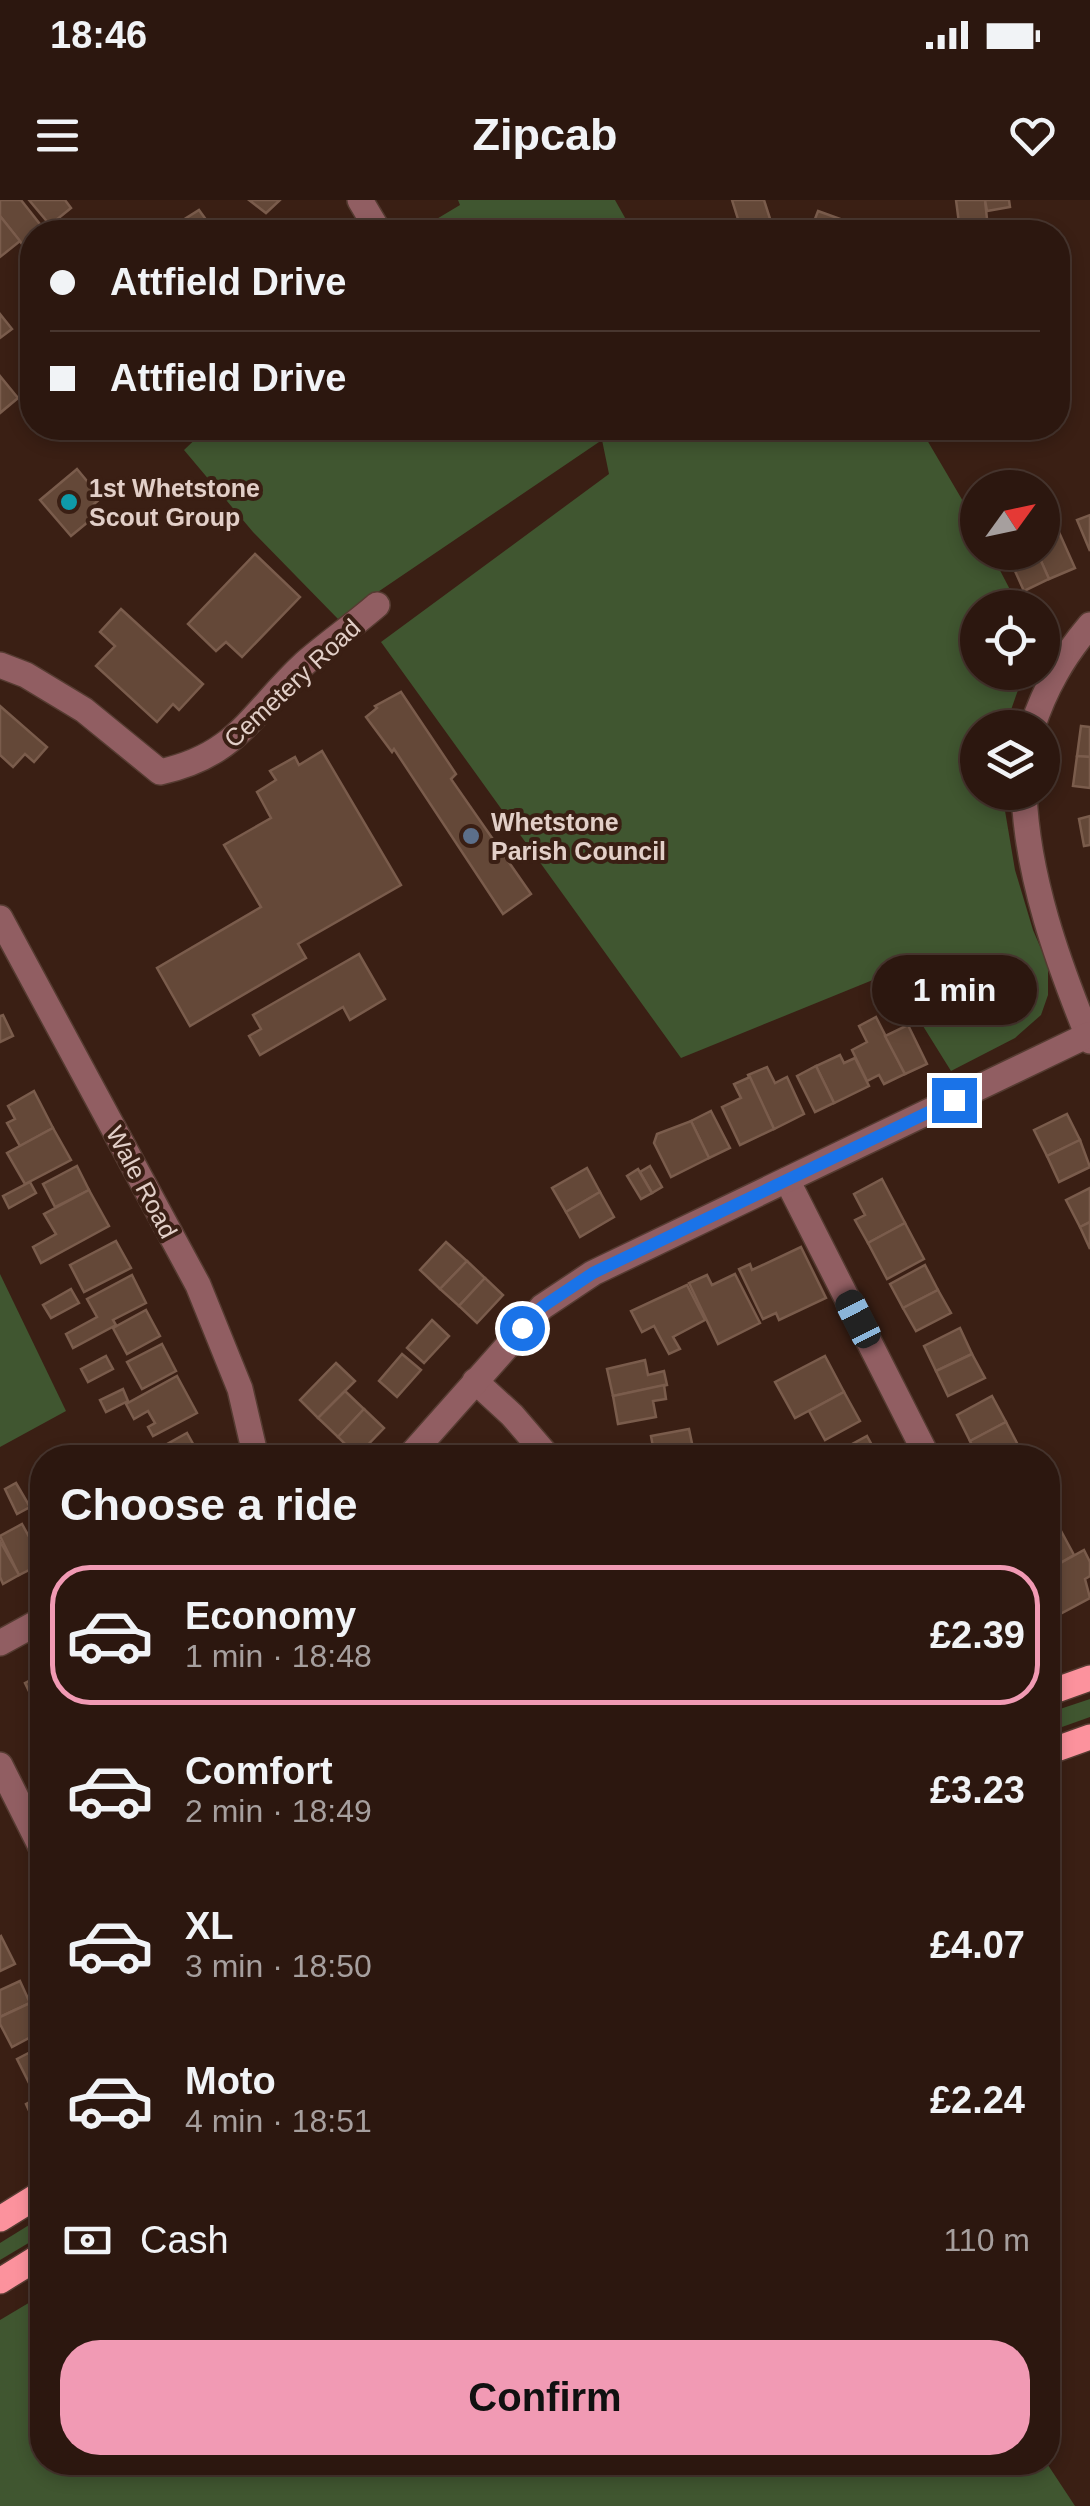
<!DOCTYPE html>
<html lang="en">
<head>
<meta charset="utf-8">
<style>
  :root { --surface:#2c170f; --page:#342018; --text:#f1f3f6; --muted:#a69f9e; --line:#48362f; --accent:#f19ab4 }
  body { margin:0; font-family:Arial,sans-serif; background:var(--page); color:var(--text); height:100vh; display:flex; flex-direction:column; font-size:38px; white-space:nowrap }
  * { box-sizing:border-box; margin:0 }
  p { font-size:32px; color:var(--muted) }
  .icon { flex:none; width:55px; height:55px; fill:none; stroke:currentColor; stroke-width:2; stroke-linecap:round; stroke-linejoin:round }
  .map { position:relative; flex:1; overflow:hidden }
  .panel { position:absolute; left:30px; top:1245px; width:1030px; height:1030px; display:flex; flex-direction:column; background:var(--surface); border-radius:40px; box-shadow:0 5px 15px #0003,0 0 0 2px var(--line) }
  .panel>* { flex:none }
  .guide { position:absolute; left:20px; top:20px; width:1050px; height:220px; border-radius:40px; box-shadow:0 5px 15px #0003,0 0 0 2px var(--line); display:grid; align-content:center; height:220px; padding:0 30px; background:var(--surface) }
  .needle { width:65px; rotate:57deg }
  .buttons { position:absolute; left:960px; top:270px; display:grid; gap:20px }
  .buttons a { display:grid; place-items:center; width:100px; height:100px; border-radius:50%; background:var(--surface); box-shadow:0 5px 15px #0003,0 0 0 2px var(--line); font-size:50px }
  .end { position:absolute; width:45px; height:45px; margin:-22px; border:12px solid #1a73e8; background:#fff; box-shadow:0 0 0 5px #fff }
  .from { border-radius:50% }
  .bubble { position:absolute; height:70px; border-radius:35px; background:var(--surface); box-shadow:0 5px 15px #0003,0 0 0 2px var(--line); font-size:32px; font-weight:800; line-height:70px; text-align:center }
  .car { position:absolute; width:30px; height:60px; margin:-30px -15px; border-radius:12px; box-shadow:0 0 8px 2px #0007; background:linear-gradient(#222 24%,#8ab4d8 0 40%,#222 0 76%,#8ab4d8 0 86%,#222 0) }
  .guide b { display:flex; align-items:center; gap:35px; height:95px; font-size:38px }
  .guide b+b { border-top:2px solid var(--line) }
  .guide i { width:25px; height:25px; background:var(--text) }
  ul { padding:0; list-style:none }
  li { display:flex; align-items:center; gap:30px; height:140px; margin:0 20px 15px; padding:0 10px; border:5px solid transparent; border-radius:40px }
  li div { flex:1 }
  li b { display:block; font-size:38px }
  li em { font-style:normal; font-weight:800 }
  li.active { border-color:var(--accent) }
  li>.icon { width:90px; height:90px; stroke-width:1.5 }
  h2 { padding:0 30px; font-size:45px; line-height:120px }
  .pay { display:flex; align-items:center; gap:25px; height:110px; padding:0 30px; font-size:38px }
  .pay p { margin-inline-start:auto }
  .cta { display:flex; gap:20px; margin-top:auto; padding:20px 30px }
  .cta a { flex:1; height:115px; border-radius:40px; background:var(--accent); color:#111; font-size:40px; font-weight:800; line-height:115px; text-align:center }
  .status { display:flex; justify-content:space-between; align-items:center; height:70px; padding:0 50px; background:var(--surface); direction:ltr }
  .status svg { height:28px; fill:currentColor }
  header { display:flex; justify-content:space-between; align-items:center; height:130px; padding:0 30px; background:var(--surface); font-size:45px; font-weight:800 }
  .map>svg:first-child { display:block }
</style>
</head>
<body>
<div class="status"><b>18:46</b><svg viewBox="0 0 49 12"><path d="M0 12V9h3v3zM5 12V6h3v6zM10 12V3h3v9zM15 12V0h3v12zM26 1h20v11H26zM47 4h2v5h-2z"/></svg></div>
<header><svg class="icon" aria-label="menu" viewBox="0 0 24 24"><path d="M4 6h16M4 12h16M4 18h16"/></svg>Zipcab<svg class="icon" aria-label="heart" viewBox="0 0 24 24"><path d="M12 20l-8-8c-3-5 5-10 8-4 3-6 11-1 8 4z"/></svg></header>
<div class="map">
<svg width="1090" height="2306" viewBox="0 0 1090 2306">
  <rect width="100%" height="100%" fill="#3a1f14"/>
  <g fill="#405630">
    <polygon points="458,0 615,0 633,32 415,32 460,5"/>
    <polygon points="207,228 920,228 977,325 978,352 991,353 1019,407 978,408 978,472 1024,473 1005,527 978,528 978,592 1002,593 1015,670 1033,730 1048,765 1048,795 1041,815 1015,838 951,871 890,773 681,858 381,442 609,274 602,240 338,419 253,332 184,250"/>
    <polygon points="0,1074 66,1211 0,1247"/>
    <polygon points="1090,1499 1090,1517 1048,1532 1048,1513"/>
    <polygon points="42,2017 42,2035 0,2060 0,2043"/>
    <polygon points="42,2095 42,2262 1046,2262 1075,2306 0,2306 0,2120"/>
  </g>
  <g fill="#644838" stroke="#7a5c4c" stroke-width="2.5">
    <polygon points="0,0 21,0 43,28 32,32 32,36 22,44 0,16"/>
    <polygon points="29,0 65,0 71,8 50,25"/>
    <polygon points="249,0 280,0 266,13"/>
    <polygon points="732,0 764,0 773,28 742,32"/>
    <polygon points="956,0 985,0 987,19 959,23"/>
    <polygon points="985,0 1009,0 1010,7 987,11"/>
    <polygon points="199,10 215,32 175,32 172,27"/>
    <polygon points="818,11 843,20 838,32 810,32"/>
    <polygon points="0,16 20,41 0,57"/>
    <polygon points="0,114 12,129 0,138"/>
    <polygon points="0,176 18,198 0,213"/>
    <polygon points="77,269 101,298 94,304 100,312 71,336 40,300"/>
    <polygon points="1090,315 1090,351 1077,320"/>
    <polygon points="1058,330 1075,368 1049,379 1037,352 1042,352 1042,337"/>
    <polygon points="1037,352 1049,379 1024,391 1007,353"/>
    <polygon points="255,354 300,397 242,457 226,442 216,451 188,424"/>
    <polygon points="121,409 203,484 179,510 173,504 157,522 96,466 115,446 100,432"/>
    <polygon points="401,492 456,574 451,579 531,694 503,714 394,549 392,552 366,517 377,508 375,506"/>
    <polygon points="0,506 47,547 34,562 25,554 13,567 0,555"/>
    <polygon points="1081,526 1090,527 1090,557 1077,556"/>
    <polygon points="322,551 401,685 298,744 306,758 190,826 157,768 261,707 224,645 271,618 257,592 276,580 270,571 295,557 299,565"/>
    <polygon points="1077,556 1090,557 1090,588 1073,586"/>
    <polygon points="1090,616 1090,645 1084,646 1079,619"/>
    <polygon points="359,754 385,799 350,820 343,807 260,855 249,836 261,829 253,815"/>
    <polygon points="3,815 13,836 0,842 0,816"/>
    <polygon points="876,817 905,874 884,884 879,875 867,881 852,850 867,842 859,826"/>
    <polygon points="908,825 927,864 905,874 885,836"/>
    <polygon points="840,855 844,863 855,858 869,886 834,903 816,866"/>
    <polygon points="816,866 834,903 815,912 797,876"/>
    <polygon points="767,867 775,883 787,877 804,914 774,929 748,875"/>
    <polygon points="750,877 774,929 740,945 722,907 741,898 734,884"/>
    <polygon points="34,891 53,928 20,946 7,923 15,919 8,906"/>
    <polygon points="711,911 730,948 709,958 691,921"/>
    <polygon points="1067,914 1080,940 1047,956 1034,930"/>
    <polygon points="691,921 709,958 671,977 654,943 657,934"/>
    <polygon points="53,928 71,960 25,984 7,953"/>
    <polygon points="1080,940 1090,967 1059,982 1047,956"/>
    <polygon points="77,966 89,990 55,1007 43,984"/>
    <polygon points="650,966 662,987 652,993 640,972"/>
    <polygon points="587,968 600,992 566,1012 552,988"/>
    <polygon points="638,969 652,993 641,999 627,976"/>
    <polygon points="882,979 905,1023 868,1043 855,1020 865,1015 854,994"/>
    <polygon points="30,982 36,993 9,1008 3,996"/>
    <polygon points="1090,988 1090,1022 1080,1027 1066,1000"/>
    <polygon points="89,990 109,1026 41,1063 33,1047 56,1034 44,1014"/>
    <polygon points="600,992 614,1017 580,1037 566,1012"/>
    <polygon points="1090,1022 1090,1049 1080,1027"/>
    <polygon points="905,1023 924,1059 887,1079 868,1043"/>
    <polygon points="116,1041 131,1068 84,1092 70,1065"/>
    <polygon points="446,1042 467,1061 440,1089 420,1070"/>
    <polygon points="801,1047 826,1098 779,1120 776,1113 763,1119 739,1069 750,1064 752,1070"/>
    <polygon points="467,1061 485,1078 459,1106 440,1089"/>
    <polygon points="925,1065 938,1090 903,1108 890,1084"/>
    <polygon points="735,1074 760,1123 718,1144 689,1083 707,1075 712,1085"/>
    <polygon points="132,1075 146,1103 113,1120 116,1125 73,1148 66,1134 97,1117 87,1099"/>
    <polygon points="485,1078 503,1095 477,1123 459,1106"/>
    <polygon points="687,1085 705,1120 673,1137 680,1149 669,1154 654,1126 642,1132 631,1111"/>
    <polygon points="71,1089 79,1103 51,1118 43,1105"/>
    <polygon points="938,1090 951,1113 916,1131 903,1108"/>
    <polygon points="146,1110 160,1136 127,1154 113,1128"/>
    <polygon points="432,1120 449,1136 424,1163 407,1148"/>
    <polygon points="960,1128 972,1154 936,1171 924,1146"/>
    <polygon points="162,1144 176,1171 142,1189 127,1162"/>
    <polygon points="402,1154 421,1170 397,1197 379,1181"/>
    <polygon points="972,1154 985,1178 948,1196 936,1171"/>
    <polygon points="106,1156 113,1169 88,1182 81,1169"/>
    <polygon points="825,1156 844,1192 795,1218 775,1182"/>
    <polygon points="645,1160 648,1175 664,1171 667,1185 613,1196 607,1169"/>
    <polygon points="336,1163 355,1181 318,1218 300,1200"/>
    <polygon points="177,1176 197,1213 153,1236 148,1227 155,1223 148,1211 134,1219 126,1204"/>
    <polygon points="664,1185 666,1199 653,1201 656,1217 618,1224 613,1196"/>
    <polygon points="123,1189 128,1201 106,1212 100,1200"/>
    <polygon points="345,1191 364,1209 338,1237 318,1218"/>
    <polygon points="844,1192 860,1221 825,1240 809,1211"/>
    <polygon points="992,1196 1006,1222 970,1241 957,1215"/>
    <polygon points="364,1209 384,1228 357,1256 338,1237"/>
    <polygon points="1006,1222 1018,1245 993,1258 979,1258 970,1241"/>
    <polygon points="689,1229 694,1253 655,1258 651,1236"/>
    <polygon points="187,1233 201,1258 154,1258 151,1253"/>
    <polygon points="867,1236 879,1258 834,1258 832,1255"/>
    <polygon points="710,1249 712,1258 671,1258 694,1253"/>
    <polygon points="16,1283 30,1307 17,1314 5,1289"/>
    <polygon points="22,1324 39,1355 30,1359 35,1367 19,1375 0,1336"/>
    <polygon points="1060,1329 1074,1355 1048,1370 1048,1336"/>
    <polygon points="0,1341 19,1375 3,1384 0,1377"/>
    <polygon points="1084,1350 1090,1362 1090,1376 1085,1379 1090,1398 1060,1414 1048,1392 1048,1370"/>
    <polygon points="42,1474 42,1518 25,1483"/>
    <polygon points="1,1736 15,1764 0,1771 0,1737"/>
    <polygon points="20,1781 30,1803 0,1817 0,1790"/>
    <polygon points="30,1803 42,1831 12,1847 0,1824 0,1817"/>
    <polygon points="42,1846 42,1884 32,1889 17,1859"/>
    <polygon points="42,1884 42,1923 36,1926 26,1904 37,1898 32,1889"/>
  </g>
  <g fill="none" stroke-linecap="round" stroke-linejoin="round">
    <g stroke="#553b31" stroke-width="28">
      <g id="minor">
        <polyline points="360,0 379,32"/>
        <path d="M0,465l26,10 58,35 76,62c78,-17 91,-59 145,-109 23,-20 49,-38 72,-58"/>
        <path d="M1032,528c13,-40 31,-71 58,-103"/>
        <path d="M1024,592c3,85 34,171 66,249"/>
        <polyline points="0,718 198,1085 240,1189 256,1258"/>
        <polyline points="787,980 928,1258"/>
        <polyline points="475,1181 512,1215 549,1258"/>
        <polyline points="408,1258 542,1107 593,1073 1088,835"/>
        <polyline points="0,1443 42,1420"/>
        <polyline points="0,1565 42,1649"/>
      </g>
    </g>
    <g stroke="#553b31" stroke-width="28">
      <g id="major">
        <polyline points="1048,1493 1090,1478"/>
        <polyline points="1048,1552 1090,1537"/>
        <polyline points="0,2019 42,1993"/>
        <polyline points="0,2081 42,2055"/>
      </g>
    </g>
    <use href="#minor" stroke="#915e62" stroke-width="25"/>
    <use href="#major" stroke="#fc929d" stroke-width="25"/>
  </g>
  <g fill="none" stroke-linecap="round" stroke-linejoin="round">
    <polyline stroke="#1a73e8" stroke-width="12" points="522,1128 542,1107 593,1073 954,900"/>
  </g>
  <circle fill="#0f9aa8" stroke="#3a1f14" stroke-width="4" cx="69" cy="302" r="10"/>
  <circle fill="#5c6f8a" stroke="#3a1f14" stroke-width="4" cx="471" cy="636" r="10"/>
  <g text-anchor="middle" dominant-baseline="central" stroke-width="8" stroke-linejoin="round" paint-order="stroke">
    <g font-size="25" font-weight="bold" fill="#e2cfc8" stroke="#3a1f14" text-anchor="start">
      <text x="89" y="288">1st Whetstone<tspan x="89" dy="29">Scout Group</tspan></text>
      <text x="491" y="622">Whetstone<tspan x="491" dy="29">Parish Council</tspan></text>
    </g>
    <g font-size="25" fill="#e2cfc8" stroke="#3a1f14">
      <text transform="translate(292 483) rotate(-43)">Cemetery Road</text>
      <text transform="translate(142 982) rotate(62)">Wale Road</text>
    </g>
  </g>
</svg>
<div class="buttons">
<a><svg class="needle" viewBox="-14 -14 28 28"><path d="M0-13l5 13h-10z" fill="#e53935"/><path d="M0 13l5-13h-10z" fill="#a69f9e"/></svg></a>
<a><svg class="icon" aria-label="locate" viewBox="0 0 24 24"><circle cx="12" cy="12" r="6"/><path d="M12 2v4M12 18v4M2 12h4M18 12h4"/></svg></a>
<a><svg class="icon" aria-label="layers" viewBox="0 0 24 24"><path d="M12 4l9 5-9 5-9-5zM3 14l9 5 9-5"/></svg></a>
</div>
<i class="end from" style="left:522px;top:1128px"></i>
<i class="end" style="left:954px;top:900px"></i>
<div class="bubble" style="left:872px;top:755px;width:165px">1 min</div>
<i class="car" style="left:858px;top:1119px;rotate:333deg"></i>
<div class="guide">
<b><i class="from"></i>Attfield Drive</b>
<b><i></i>Attfield Drive</b>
</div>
<section class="panel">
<h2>Choose a ride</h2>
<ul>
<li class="active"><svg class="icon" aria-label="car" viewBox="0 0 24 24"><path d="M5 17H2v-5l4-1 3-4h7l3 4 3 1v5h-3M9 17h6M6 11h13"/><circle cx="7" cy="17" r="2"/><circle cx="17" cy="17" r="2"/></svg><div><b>Economy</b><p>1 min · 18:48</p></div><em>£2.39</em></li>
<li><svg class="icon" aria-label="car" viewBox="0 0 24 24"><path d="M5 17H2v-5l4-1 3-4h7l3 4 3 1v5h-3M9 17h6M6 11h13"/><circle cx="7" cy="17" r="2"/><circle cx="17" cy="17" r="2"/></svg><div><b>Comfort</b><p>2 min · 18:49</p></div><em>£3.23</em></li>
<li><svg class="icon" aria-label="car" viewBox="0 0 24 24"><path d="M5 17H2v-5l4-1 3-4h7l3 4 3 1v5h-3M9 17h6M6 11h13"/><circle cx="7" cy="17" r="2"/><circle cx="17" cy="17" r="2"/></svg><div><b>XL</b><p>3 min · 18:50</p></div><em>£4.07</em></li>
<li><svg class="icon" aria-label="car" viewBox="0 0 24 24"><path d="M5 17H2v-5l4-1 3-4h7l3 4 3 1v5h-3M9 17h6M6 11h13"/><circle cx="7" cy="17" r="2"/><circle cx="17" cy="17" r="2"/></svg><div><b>Moto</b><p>4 min · 18:51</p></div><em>£2.24</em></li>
</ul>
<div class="pay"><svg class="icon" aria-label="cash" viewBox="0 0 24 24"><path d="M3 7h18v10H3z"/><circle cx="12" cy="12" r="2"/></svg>Cash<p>110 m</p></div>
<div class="cta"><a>Confirm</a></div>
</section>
</div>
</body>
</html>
